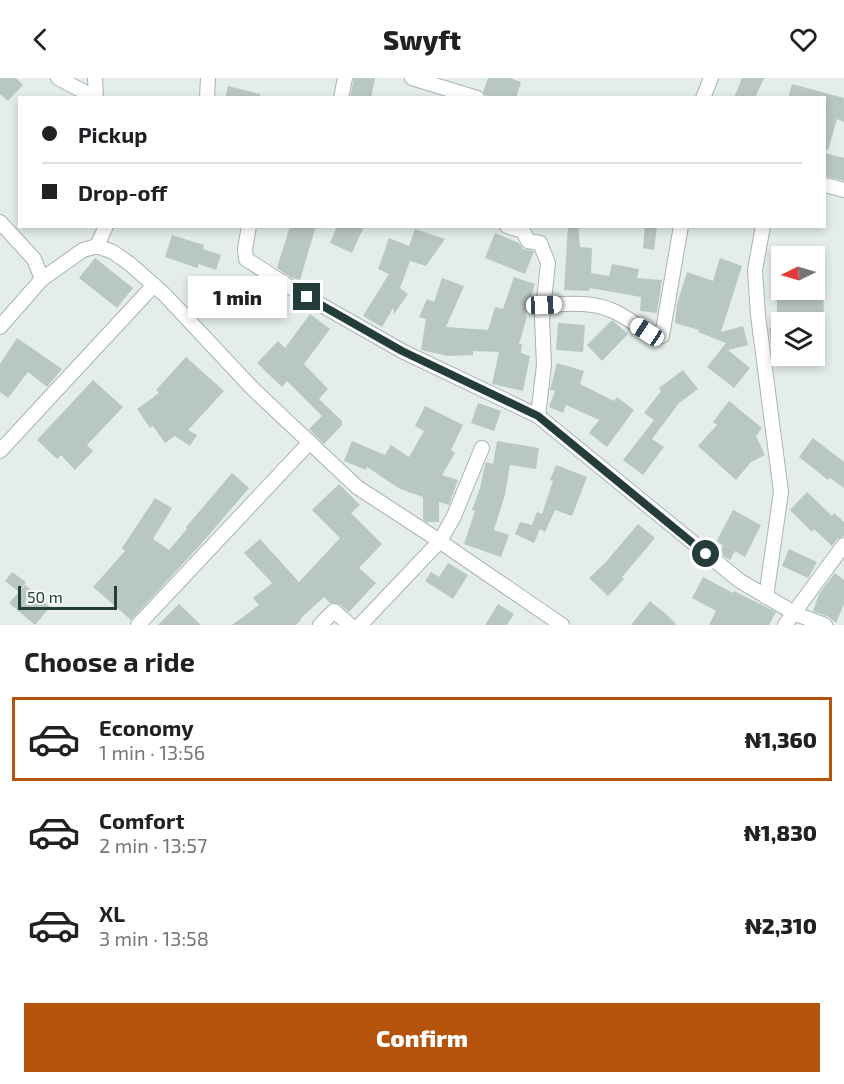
<!DOCTYPE html>
<html lang="en">
<head>
<meta charset="utf-8">
<style>
  :root { --surface:#fff; --page:#f6f6f6; --text:#202124; --muted:#757577; --line:#e0e0e0; --accent:#b45309 }
  body { margin:0; font-family:"Exo 2",sans-serif; background:var(--page); color:var(--text); height:100vh; display:flex; flex-direction:column; font-size:22px; white-space:nowrap }
  * { box-sizing:border-box; margin:0 }
  p { font-size:20px; color:var(--muted) }
  .icon { flex:none; width:33px; height:33px; fill:none; stroke:currentColor; stroke-width:2; stroke-linecap:round; stroke-linejoin:round }
  .map { position:relative; height:547px; overflow:hidden }
  .sheet { display:flex; flex-direction:column; background:var(--surface); flex:1 }
  .sheet>* { flex:none }
  .guide { position:absolute; left:18px; top:18px; width:808px; height:132px; border-radius:0px; box-shadow:0 3px 9px #0003; display:grid; align-content:center; height:132px; padding:0 24px; background:var(--surface) }
  .needle { width:39px; rotate:265deg }
  .tools { position:absolute; left:771px; top:168px; display:grid; gap:12px }
  .tools a { display:grid; place-items:center; width:54px; height:54px; border-radius:0px; background:var(--surface); box-shadow:0 3px 9px #0003; font-size:30px }
  .scale { position:absolute; left:18px; bottom:15px; width:99px; box-sizing:border-box; padding-left:6px; border:3px solid #243d3a; border-top:0; font-size:16px; line-height:21px; white-space:nowrap; color:#243d3a; -webkit-text-stroke:4px #f4f9f7; paint-order:stroke }
  .end { position:absolute; width:27px; height:27px; margin:-14px; border:8px solid #243d3a; background:#fff; box-shadow:0 0 0 3px #fff }
  .from { border-radius:50% }
  .bubble { position:absolute; height:42px; border-radius:0px; background:var(--surface); box-shadow:0 3px 9px #0003; font-size:20px; font-weight:800; line-height:42px; text-align:center }
  .car { position:absolute; width:18px; height:36px; margin:-18px -9px; border-radius:8px; box-shadow:0 0 4px 2px #0007; background:linear-gradient(#fff 24%,#345 0 40%,#fff 0 76%,#345 0 86%,#fff 0) }
  .guide b { display:flex; align-items:center; gap:21px; height:57px; font-size:22px }
  .guide b+b { border-top:2px solid var(--line) }
  .guide i { width:15px; height:15px; background:var(--text) }
  ul { padding:0; list-style:none }
  li { display:flex; align-items:center; gap:18px; height:84px; margin:0 12px 9px; padding:0 12px; border:3px solid transparent; border-radius:0px }
  li div { flex:1 }
  li b { display:block; font-size:22px }
  li em { font-style:normal; font-weight:800 }
  li.on { border-color:var(--accent) }
  li>.icon { width:54px; height:54px; stroke-width:1.5 }
  h2 { padding:0 24px; font-size:27px; line-height:72px }
  .primary-button { display:flex; gap:12px; margin-top:auto; padding:12px 24px }
  .primary-button a { flex:1; height:69px; border-radius:0px; background:var(--accent); color:#fff; font-size:24px; font-weight:800; line-height:69px; text-align:center }
  header { display:flex; justify-content:space-between; align-items:center; height:78px; padding:0 24px; background:var(--surface); font-size:27px; font-weight:800 }
  .map>svg:first-child { display:block }
</style>
</head>
<body>
<header><svg class="icon" aria-label="back" viewBox="0 0 24 24"><path d="M15 5l-7 7 7 7"/></svg>Swyft<svg class="icon" aria-label="heart" viewBox="0 0 24 24"><path d="M12 20l-8-8c-3-5 5-10 8-4 3-6 11-1 8 4z"/></svg></header>
<div class="map">
<svg width="844" height="547" viewBox="0 0 844 547">
  <rect width="100%" height="100%" fill="#e4edea"/>
  <g fill="#b9c7c3">
    <polygon points="0,0 16,0 23,7 8,23 0,16"/>
    <polygon points="354,0 375,0 371,20 350,20"/>
    <polygon points="488,0 510,0 521,4 516,20 493,20 485,17 483,14"/>
    <polygon points="742,0 764,0 755,20 734,20"/>
    <polygon points="792,6 844,20 844,44 837,41 828,72 825,72 825,20 788,20"/>
    <polygon points="228,8 260,16 260,20 225,20"/>
    <polygon points="825,75 844,80 844,103 825,98"/>
    <polygon points="290,148 316,148 300,202 292,200 277,190"/>
    <polygon points="337,148 364,148 352,175 330,165"/>
    <polygon points="568,148 578,148 580,169 592,170 591,195 609,198 612,186 639,191 637,200 662,202 657,235 640,233 641,219 590,210 589,213 564,212"/>
    <polygon points="645,148 657,148 654,172 643,170"/>
    <polygon points="415,151 445,161 426,188 410,183 400,210 408,216 394,236 393,230 382,249 363,238 389,196 378,191 389,160 409,168"/>
    <polygon points="495,155 519,165 523,171 534,173 525,196 485,180"/>
    <polygon points="172,157 204,167 203,171 221,177 216,192 199,186 197,190 165,179"/>
    <polygon points="95,180 133,210 117,230 79,200"/>
    <polygon points="720,180 742,188 721,254 743,248 748,267 728,272 750,290 734,310 707,289 726,265 698,254 699,252 675,245 677,226 687,194 713,203"/>
    <polygon points="514,199 535,206 525,238 527,239 519,266 522,266 521,275 530,278 523,313 492,306 499,274 473,273 473,277 448,278 421,272 426,241 419,239 427,221 434,224 442,200 464,208 446,249 488,252 495,229 503,231"/>
    <polygon points="254,210 277,222 270,237 247,226"/>
    <polygon points="782,212 823,212 824,237 777,240 777,221 783,221"/>
    <polygon points="310,236 330,251 304,286 328,311 319,321 342,343 342,347 324,366 309,351 322,338 287,303 282,309 257,285 278,263 285,270"/>
    <polygon points="612,242 628,256 602,283 587,267"/>
    <polygon points="558,245 585,247 583,274 556,272"/>
    <polygon points="782,249 782,280 773,280 769,250"/>
    <polygon points="17,260 62,291 47,309 28,294 8,320 0,314 0,286"/>
    <polygon points="186,279 224,313 188,352 197,357 190,368 175,358 165,365 153,348 150,350 137,331 159,315 156,312"/>
    <polygon points="557,285 584,293 580,306 614,323 617,319 634,332 607,369 589,355 599,342 566,327 563,335 549,329 555,313 550,312"/>
    <polygon points="683,292 698,311 679,325 652,361 664,369 643,397 623,382 654,342 644,335 661,313 659,310"/>
    <polygon points="93,302 123,329 87,367 93,373 75,392 61,377 57,381 37,362"/>
    <polygon points="729,323 762,350 756,358 765,377 751,384 736,402 698,368 717,347 713,344"/>
    <polygon points="478,325 501,333 494,353 471,345"/>
    <polygon points="425,328 463,347 451,372 455,375 442,397 458,402 449,427 439,424 439,444 426,444 423,441 423,419 400,411 367,389 366,392 344,383 352,363 385,377 391,367 409,379 424,353 415,348"/>
    <polygon points="813,360 844,384 844,410 830,400 828,402 799,379"/>
    <polygon points="497,363 539,370 536,391 510,387 505,417 494,452 509,457 501,479 464,466 475,433 472,432 480,410 485,387 486,384 493,386"/>
    <polygon points="556,387 587,399 572,438 555,432 545,454 540,451 534,465 515,456 520,444 532,447 537,434 542,436 553,403 550,402"/>
    <polygon points="232,395 249,410 201,466 131,542 93,509 125,473 122,470 155,420 172,430 153,461 169,472 187,451 186,449"/>
    <polygon points="339,406 360,427 351,435 382,466 359,490 376,505 349,534 339,526 330,525 324,519 300,541 301,542 296,547 232,547 259,527 253,520 272,505 244,475 260,461 299,504 340,460 312,432"/>
    <polygon points="807,414 832,438 834,435 844,444 844,458 837,461 832,468 814,451 812,454 790,432"/>
    <polygon points="733,432 761,447 745,479 735,473 730,482 719,475 723,467 716,464"/>
    <polygon points="638,446 655,460 622,499 624,501 608,518 589,500 606,484"/>
    <polygon points="789,471 817,484 808,500 782,488"/>
    <polygon points="448,485 468,497 453,521 425,503 431,494 439,499"/>
    <polygon points="12,494 26,504 19,514 5,503"/>
    <polygon points="835,495 844,502 844,526 836,545 829,539 813,533 819,516"/>
    <polygon points="703,499 733,515 734,513 776,534 769,547 709,547 716,533 692,520"/>
    <polygon points="25,507 50,529 35,547 9,525"/>
    <polygon points="650,523 667,537 677,547 631,547"/>
    <polygon points="179,526 201,547 158,547"/>
    <polygon points="498,526 514,536 507,547 485,547"/>
  </g>
  <g fill="none" stroke-linecap="round" stroke-linejoin="round">
    <g stroke="#a7b5b2" stroke-width="16">
      <g id="minor">
        <polyline points="58,0 96,20 95,0"/>
        <polyline points="412,0 477,20"/>
        <polyline points="207,20 208,0"/>
        <polyline points="341,20 345,0"/>
        <polyline points="703,20 711,0"/>
        <polyline points="825,107 844,112"/>
        <polyline points="0,144 34,181 42,201 0,249"/>
        <polyline points="249,148 245,171 246,181 288,208 402,273 538,338 740,503 796,536 825,547"/>
        <polyline points="507,148 523,153 528,163 540,165 548,185 542,241 544,287 538,338"/>
        <polyline points="763,148 755,192 758,237 781,414 766,519"/>
        <polyline points="97,168 106,148"/>
        <polyline points="42,201 83,172 97,168 113,174 130,186 165,217 253,311 357,409 426,454 562,547"/>
        <path d="M544,227c23,-1 46,-4 67,5 20,8 27,20 51,26l19,-110"/>
        <polyline points="0,373 154,207"/>
        <polyline points="138,547 310,364"/>
        <polyline points="320,547 334,533 350,547"/>
        <polyline points="360,547 440,463 454,438 482,370"/>
        <polyline points="785,547 844,467"/>
      </g>
    </g>
    <use href="#minor" stroke="#fff" stroke-width="14"/>
  </g>
  <g fill="none" stroke-linecap="round" stroke-linejoin="round">
    <polyline stroke="#243d3a" stroke-width="8" points="307,219 402,273 538,338 706,476"/>
  </g>
</svg>
<div class="tools">
<a><svg class="needle" viewBox="-14 -14 28 28"><path d="M0-13l5 13h-10z" fill="#e53935"/><path d="M0 13l5-13h-10z" fill="#757577"/></svg></a>
<a><svg class="icon" aria-label="layers" viewBox="0 0 24 24"><path d="M12 4l9 5-9 5-9-5zM3 14l9 5 9-5"/></svg></a>
</div>
<div class="scale">50 m</div>
<i class="end from" style="left:706px;top:476px"></i>
<i class="end" style="left:307px;top:219px"></i>
<div class="bubble" style="left:188px;top:198px;width:99px">1 min</div>
<i class="car" style="left:544px;top:227px;rotate:88deg"></i>
<i class="car" style="left:647px;top:254px;rotate:303deg"></i>
<div class="guide">
<b><i class="from"></i>Pickup</b>
<b><i></i>Drop-off</b>
</div>
</div>
<section class="sheet">
<h2>Choose a ride</h2>
<ul>
<li class="on"><svg class="icon" aria-label="car" viewBox="0 0 24 24"><path d="M5 17H2v-5l4-1 3-4h7l3 4 3 1v5h-3M9 17h6M6 11h13"/><circle cx="7" cy="17" r="2"/><circle cx="17" cy="17" r="2"/></svg><div><b>Economy</b><p>1 min · 13:56</p></div><em>₦1,360</em></li>
<li><svg class="icon" aria-label="car" viewBox="0 0 24 24"><path d="M5 17H2v-5l4-1 3-4h7l3 4 3 1v5h-3M9 17h6M6 11h13"/><circle cx="7" cy="17" r="2"/><circle cx="17" cy="17" r="2"/></svg><div><b>Comfort</b><p>2 min · 13:57</p></div><em>₦1,830</em></li>
<li><svg class="icon" aria-label="car" viewBox="0 0 24 24"><path d="M5 17H2v-5l4-1 3-4h7l3 4 3 1v5h-3M9 17h6M6 11h13"/><circle cx="7" cy="17" r="2"/><circle cx="17" cy="17" r="2"/></svg><div><b>XL</b><p>3 min · 13:58</p></div><em>₦2,310</em></li>
</ul>
<div class="primary-button"><a>Confirm</a></div>
</section>
</body>
</html>
